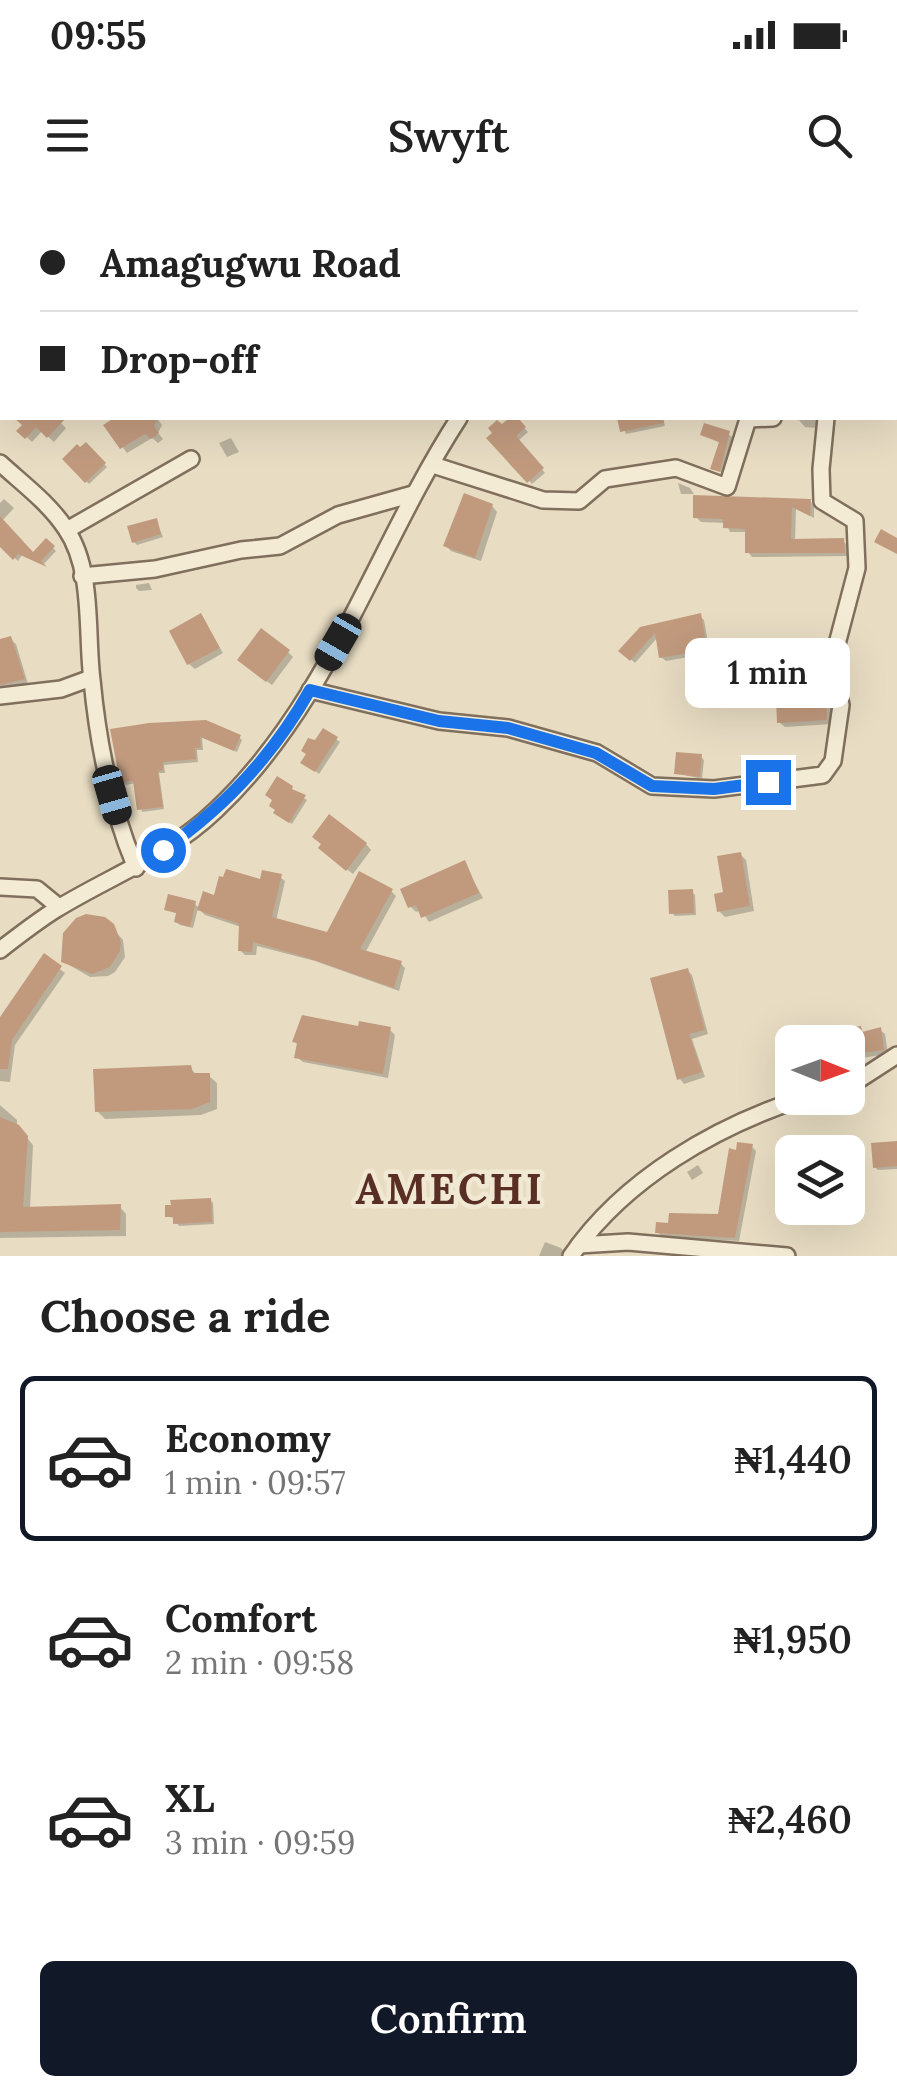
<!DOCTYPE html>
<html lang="en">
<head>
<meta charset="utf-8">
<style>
  :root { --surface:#fff; --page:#f6f6f6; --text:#222; --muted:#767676; --line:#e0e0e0; --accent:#111827 }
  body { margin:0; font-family:Lora,serif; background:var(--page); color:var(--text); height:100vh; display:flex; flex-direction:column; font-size:38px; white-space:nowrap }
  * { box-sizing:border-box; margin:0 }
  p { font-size:32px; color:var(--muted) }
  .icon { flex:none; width:55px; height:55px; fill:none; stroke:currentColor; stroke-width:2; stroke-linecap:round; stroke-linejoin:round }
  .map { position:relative; height:1056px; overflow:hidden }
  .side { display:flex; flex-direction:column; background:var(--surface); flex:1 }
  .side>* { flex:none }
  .banner { position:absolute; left:0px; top:0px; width:898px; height:220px; box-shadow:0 10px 40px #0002; display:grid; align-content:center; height:220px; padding:0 40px; background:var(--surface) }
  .needle { width:65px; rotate:91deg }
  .controls { position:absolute; left:775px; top:825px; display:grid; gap:20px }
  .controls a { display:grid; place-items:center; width:90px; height:90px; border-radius:15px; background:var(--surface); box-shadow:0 10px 40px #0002; font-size:50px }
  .end { position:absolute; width:45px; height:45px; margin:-22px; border:12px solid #1a73e8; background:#fff; box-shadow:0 0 0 5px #fff }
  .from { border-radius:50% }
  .bubble { position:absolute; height:70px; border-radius:15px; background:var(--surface); box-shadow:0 10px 40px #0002; font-size:32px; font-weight:600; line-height:70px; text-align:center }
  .car { position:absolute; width:30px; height:60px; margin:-30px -15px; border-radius:12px; box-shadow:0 0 8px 2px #0007; background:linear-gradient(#222 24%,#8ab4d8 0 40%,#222 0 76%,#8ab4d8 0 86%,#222 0) }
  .banner b { display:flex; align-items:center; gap:35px; height:95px; font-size:38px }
  .banner b+b { border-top:2px solid var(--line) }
  .banner i { width:25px; height:25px; background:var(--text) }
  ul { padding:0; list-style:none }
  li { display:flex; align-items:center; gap:30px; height:165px; margin:0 20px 15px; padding:0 20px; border:5px solid transparent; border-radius:15px }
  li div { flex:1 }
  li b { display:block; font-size:38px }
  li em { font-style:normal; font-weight:600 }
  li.active { border-color:var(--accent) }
  li>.icon { width:90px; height:90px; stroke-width:1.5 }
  h2 { padding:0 40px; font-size:45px; line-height:120px }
  .primary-button { display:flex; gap:20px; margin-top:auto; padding:20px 40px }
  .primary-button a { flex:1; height:115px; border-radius:15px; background:var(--accent); color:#fff; font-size:40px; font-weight:600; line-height:115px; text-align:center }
  .status { display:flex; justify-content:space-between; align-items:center; height:70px; padding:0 50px; background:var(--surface); direction:ltr }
  .status svg { height:28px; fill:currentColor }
  header { display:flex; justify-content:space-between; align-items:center; height:130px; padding:0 40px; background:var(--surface); font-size:45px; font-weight:600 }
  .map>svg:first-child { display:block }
</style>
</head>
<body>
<div class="status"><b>09:55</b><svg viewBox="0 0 49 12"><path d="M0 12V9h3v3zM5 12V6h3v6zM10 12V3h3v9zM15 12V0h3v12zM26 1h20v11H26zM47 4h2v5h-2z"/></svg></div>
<header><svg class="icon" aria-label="menu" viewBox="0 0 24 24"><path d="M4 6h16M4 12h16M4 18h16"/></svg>Swyft<svg class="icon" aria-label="search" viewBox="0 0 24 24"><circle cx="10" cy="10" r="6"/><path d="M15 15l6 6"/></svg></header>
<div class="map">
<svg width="897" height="1056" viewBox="0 0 897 1056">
  <rect width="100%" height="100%" fill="#e8ddc3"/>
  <g fill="#0003">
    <polygon points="41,0 84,0 85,2 39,2"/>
    <polygon points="22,218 65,218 61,223 66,228 54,242 42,231 32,242 20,231 25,225"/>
    <polygon points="118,218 157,218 162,225 158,233 163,239 158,243 152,238 127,253 107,226"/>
    <polygon points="515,218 528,232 518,241 545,273 532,284 490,238"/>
    <polygon points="620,218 663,218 665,226 626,234"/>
    <polygon points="797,218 818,218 816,228 805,227"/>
    <polygon points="728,234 732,237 723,273 713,268 721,243 703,235"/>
    <polygon points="231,238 239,252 227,257 219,243"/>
    <polygon points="86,245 107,267 89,284 65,259"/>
    <polygon points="678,283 690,288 694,294 681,294"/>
    <polygon points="4,299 14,308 2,321 34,356 47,342 56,351 43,365 22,355 18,361 0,344 0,303"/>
    <polygon points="810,301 814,306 814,318 796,309 795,341 843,341 848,346 849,356 752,357 748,352 748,332 730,332 726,323 701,322 696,317"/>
    <polygon points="492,306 497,312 481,361 451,351 446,346"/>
    <polygon points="156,321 163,337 137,345 134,342"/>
    <polygon points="149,383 152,390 139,391 136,388 136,385"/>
    <polygon points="201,416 223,453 195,469 189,464"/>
    <polygon points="700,416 704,420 710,453 666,461 661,457 658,437 635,463 622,451 641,429"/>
    <polygon points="10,439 16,444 28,484 0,493 0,442"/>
    <polygon points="288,452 293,457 272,485 245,465"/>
    <polygon points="825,499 830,504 832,524 785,527 779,522"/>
    <polygon points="112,531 239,537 242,540 237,552 202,537 203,550 197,550 198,562 164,565 165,573 159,573 164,609 142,612 136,583 126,585 122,581"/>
    <polygon points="336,539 340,542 319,574 307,565 316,543"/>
    <polygon points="701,557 704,560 702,579 676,573"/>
    <polygon points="294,592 307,600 292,624 279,616 277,610"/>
    <polygon points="324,644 366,644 371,650 353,674 326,653"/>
    <polygon points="740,654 746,660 754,711 725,717 719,711"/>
    <polygon points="464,663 483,698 429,722 421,710 416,712 410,706"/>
    <polygon points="280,677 285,681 276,721 328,735 391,691 396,696 365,753 401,764 405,768 399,791 315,761 257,746 256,755 245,755 240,750 241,727 205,715 198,708 193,728 180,725 176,722 178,714 167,709 195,704 200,709 215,698"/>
    <polygon points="692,692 695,695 696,715 675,716 672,713"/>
    <polygon points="104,719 123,740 125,757 115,772 108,776 90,777 64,762"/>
    <polygon points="44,757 65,773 15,845 10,882 0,881 0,821"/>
    <polygon points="687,770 692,775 708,834 692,839 705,877 684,884 680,879"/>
    <polygon points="360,829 389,829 395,835 388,878 303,862 297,857 299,846 295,842"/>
    <polygon points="860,829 865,834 880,830 885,834 888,854 848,860 848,842 829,842 828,833"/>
    <polygon points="190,868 198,876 209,876 217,883 217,909 201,915 105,919 97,911"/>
    <polygon points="0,905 17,920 17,926 33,945 30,1010 120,1007 126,1014 126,1036 0,1038"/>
    <polygon points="897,944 897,969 878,970 875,967"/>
    <polygon points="752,947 756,951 739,1041 662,1037 658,1032 720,1017 738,952"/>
    <polygon points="698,965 703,973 692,980 687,972"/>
    <polygon points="210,1000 213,1003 214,1024 179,1026 175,1019 168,1016"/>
    <polygon points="545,1042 561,1048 564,1052 563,1056 539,1056"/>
  </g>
  <g fill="#c19a7e">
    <polygon points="14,218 66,218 47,238 36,227 25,239 16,231 22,225"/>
    <polygon points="114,218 158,218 154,226 159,233 151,239 145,234 120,249 103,225"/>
    <polygon points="509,218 518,218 526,227 516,236 544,268 527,283 486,238 492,233 488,228 497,220 502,224"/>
    <polygon points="617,218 663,218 664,223 620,232"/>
    <polygon points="704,223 730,231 720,272 710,269 719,242 700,235"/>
    <polygon points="86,242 106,263 85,283 62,259 77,244 80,247"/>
    <polygon points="464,293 493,304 475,358 443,346"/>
    <polygon points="693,295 811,299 810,316 792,307 791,339 844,338 845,353 745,353 745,329 723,328 723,319 693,318"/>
    <polygon points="0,316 33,352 46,338 55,346 41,361 47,367 18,354 13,360 0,347"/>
    <polygon points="157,318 161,334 132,343 127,326"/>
    <polygon points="881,329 897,338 897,354 874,342"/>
    <polygon points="201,413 220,448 187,465 169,431"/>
    <polygon points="701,413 707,450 659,458 655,433 630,461 618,451 640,427"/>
    <polygon points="261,428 290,450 266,482 237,460"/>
    <polygon points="11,436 25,479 0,485 0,439"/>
    <polygon points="826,496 827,520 777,523 776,499"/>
    <polygon points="206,520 241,535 234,551 200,537 201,548 195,548 196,559 163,562 163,570 158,571 163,607 137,610 133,581 120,582 110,529 149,523"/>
    <polygon points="323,528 338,537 315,572 300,563 306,554 301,551 308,538 315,540"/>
    <polygon points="676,552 702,554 700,577 674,574"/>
    <polygon points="277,576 293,586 292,589 306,595 289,623 273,613 275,610 269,606 272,600 265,595"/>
    <polygon points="329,614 367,643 346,671 318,648 321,644 312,637"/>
    <polygon points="741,652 750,706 717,712 714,694 723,692 717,656"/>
    <polygon points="465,660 479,693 421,718 416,705 408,708 400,689"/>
    <polygon points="226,669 260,679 262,670 282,674 272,717 327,732 359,671 393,689 360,749 402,761 394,788 308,758 253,742 252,752 238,751 239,724 197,710 203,691 214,695 219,676 223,677"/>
    <polygon points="693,689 694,713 669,714 668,690"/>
    <polygon points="168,694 196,701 190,727 174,722 176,713 164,710"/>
    <polygon points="86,714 105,717 114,724 121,742 120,751 110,767 92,774 61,762 63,733 76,718"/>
    <polygon points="44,753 62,766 12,840 8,869 0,869 0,817"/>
    <polygon points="688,768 705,830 689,834 702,872 677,880 650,778"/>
    <polygon points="302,815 358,826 359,821 391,827 383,874 294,858 297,843 292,842"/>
    <polygon points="861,826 862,832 881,827 884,850 848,855 848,842 827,842 826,831"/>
    <polygon points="191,865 193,873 210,873 210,902 192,909 95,912 93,869"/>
    <polygon points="0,917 19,925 28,936 23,1007 121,1004 120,1030 0,1032"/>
    <polygon points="897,941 897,966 873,968 871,943"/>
    <polygon points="737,942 753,944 735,1038 655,1033 656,1022 668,1023 669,1013 718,1014 729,948 736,950"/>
    <polygon points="211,998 212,1022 173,1024 173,1017 165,1017 165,1005 171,1005 170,1000"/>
  </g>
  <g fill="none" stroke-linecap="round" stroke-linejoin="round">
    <g stroke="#806f5c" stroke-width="20">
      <g id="minor">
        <polyline points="228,0 231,2"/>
        <polyline points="480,0 481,2"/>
        <polyline points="779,0 786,2"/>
        <polyline points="739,2 744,0"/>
        <polyline points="895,25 897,26"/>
        <polyline points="0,209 2,206"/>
        <path d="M0,263c23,21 49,40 66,66 28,41 20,104 26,151 6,64 19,129 44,188"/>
        <polyline points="433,265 543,300 579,301 605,279 676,268 727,287 748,219 773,218"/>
        <polyline points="67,330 191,259"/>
        <polyline points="82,376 155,369 241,350 280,346 338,315 413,294"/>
        <polyline points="310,490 439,521 508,528 597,553 652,586 714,589 823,575 833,561 841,505 832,463 857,368 855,321 822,301 821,269 826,218"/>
        <polyline points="0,496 61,489 91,478"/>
        <polyline points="0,687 37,689 59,707"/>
        <path d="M0,750c18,-14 36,-28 55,-40 55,-34 113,-54 161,-100 114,-107 160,-264 243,-392"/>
        <polyline points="848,883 860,879 897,855"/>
        <polyline points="579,1045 628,1042 787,1056"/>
        <path d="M571,1056c53,-77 145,-130 232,-158"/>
      </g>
    </g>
    <use href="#minor" stroke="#f4ebd5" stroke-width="15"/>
  </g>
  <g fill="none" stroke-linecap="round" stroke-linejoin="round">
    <path stroke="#1a73e8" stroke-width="12" d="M163,650c61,-42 111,-96 147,-160l129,31 69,7 88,25 56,33 62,3 54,-7"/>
  </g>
  <g text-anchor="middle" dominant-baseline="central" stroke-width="9" stroke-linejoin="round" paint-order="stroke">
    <g font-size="42" font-weight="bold" letter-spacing="2.5" fill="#592f23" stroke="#f0e8d2">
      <text x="450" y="989">AMECHI</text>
    </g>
  </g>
</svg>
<div class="controls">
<a><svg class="needle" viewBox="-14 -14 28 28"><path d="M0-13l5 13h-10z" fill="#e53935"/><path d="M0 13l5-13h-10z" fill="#767676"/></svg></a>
<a><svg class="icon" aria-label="layers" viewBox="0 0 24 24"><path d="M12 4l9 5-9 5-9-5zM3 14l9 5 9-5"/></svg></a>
</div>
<i class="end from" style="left:163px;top:650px"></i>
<i class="end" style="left:768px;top:582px"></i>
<div class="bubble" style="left:685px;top:438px;width:165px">1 min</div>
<i class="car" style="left:338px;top:442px;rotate:210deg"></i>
<i class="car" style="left:112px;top:595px;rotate:164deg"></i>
<div class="banner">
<b><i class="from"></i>Amagugwu Road</b>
<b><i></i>Drop-off</b>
</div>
</div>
<section class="side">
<h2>Choose a ride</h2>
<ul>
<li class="active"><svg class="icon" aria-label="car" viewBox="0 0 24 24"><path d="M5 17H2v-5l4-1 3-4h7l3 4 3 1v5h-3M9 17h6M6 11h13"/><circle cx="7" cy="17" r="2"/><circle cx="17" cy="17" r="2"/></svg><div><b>Economy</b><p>1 min · 09:57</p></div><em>₦1,440</em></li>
<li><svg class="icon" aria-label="car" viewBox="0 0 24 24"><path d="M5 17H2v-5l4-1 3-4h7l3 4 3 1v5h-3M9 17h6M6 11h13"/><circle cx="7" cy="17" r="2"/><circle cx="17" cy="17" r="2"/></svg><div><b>Comfort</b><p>2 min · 09:58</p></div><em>₦1,950</em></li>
<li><svg class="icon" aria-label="car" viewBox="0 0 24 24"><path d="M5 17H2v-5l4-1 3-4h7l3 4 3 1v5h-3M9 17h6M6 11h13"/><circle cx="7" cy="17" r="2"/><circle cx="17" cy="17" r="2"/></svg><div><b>XL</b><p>3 min · 09:59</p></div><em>₦2,460</em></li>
</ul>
<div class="primary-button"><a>Confirm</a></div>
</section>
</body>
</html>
